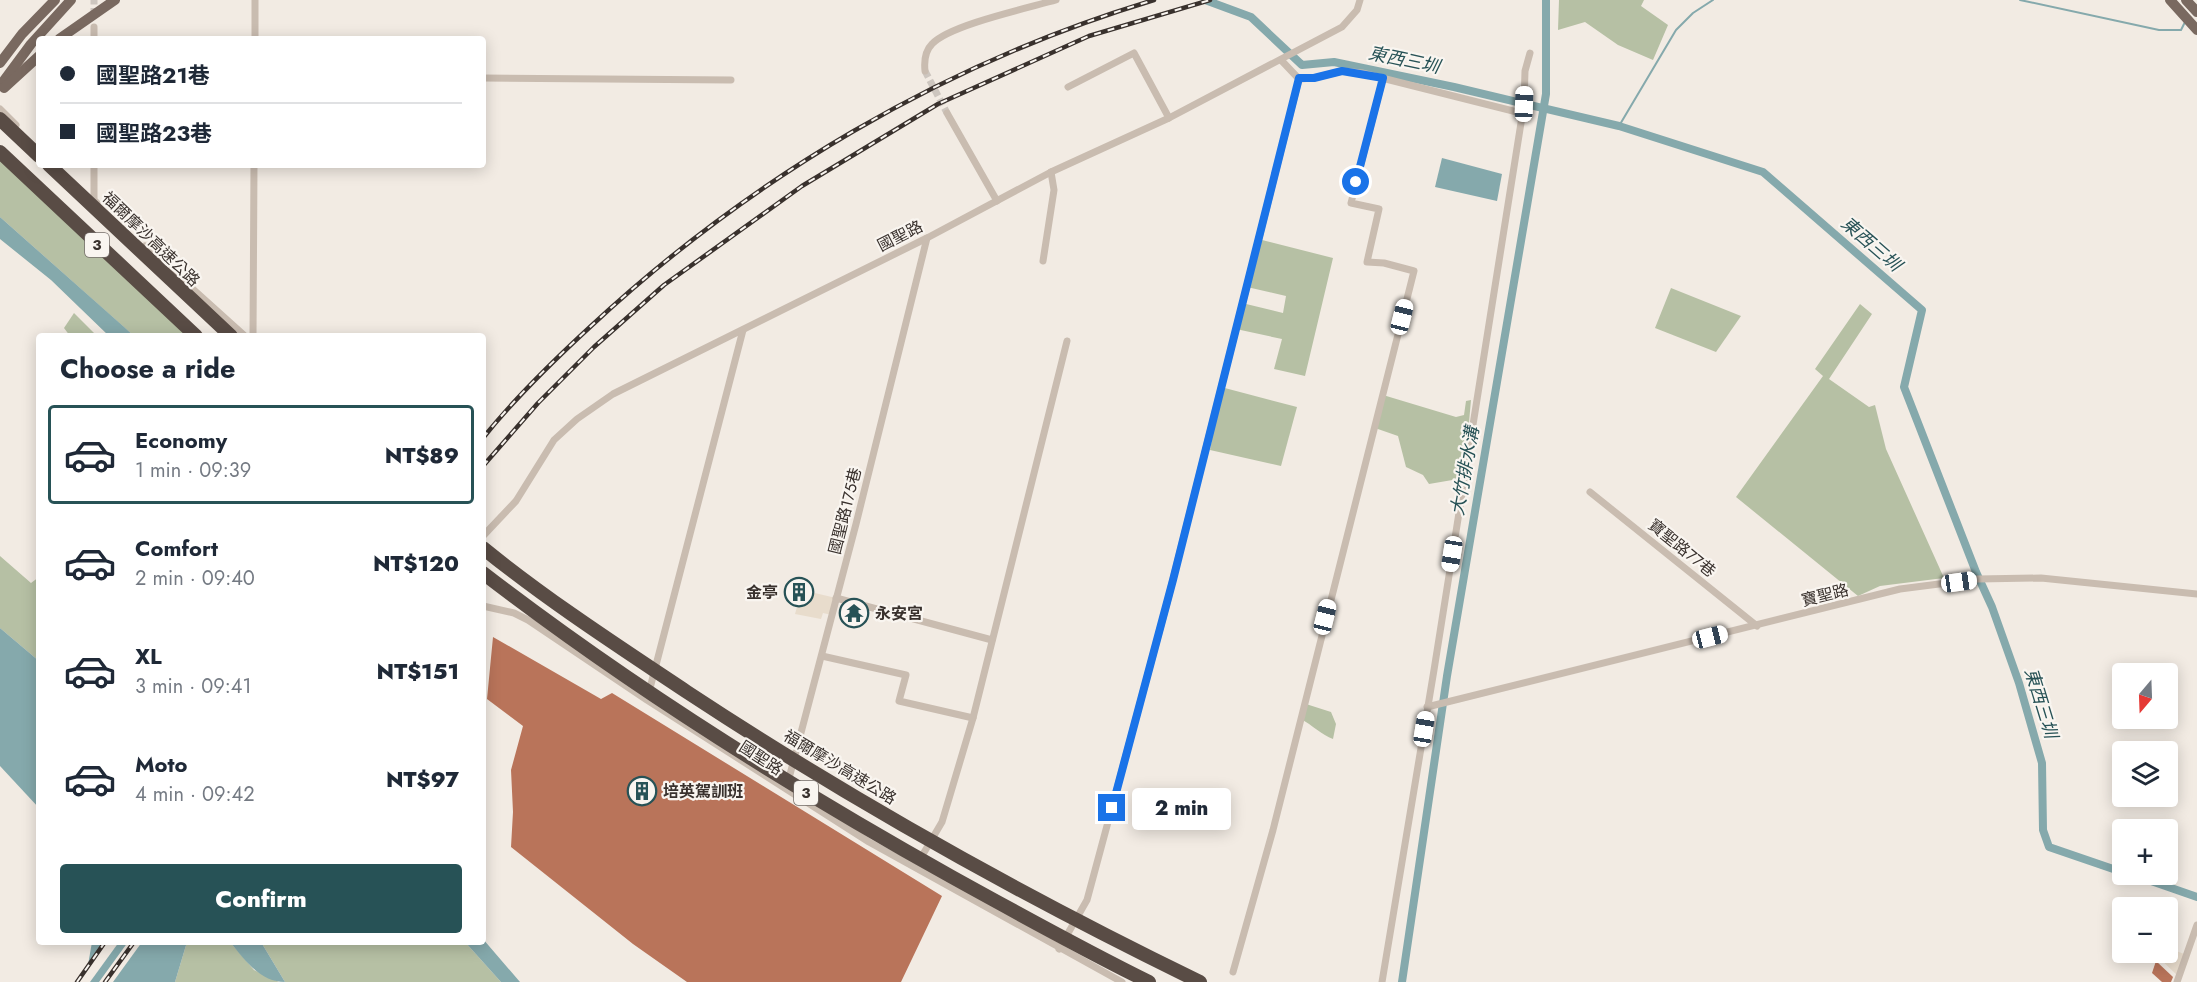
<!DOCTYPE html>
<html lang="en">
<head>
<meta charset="utf-8">
<style>
  :root { --surface:#fff; --page:#f2f2f3; --text:#1f2937; --muted:#747a83; --line:#e0e1e3; --accent:#275256 }
  body { margin:0; font-family:Jost,"Noto Sans TC",sans-serif; background:var(--page); color:var(--text); height:100vh; display:flex; flex-direction:column; font-size:22px; white-space:nowrap }
  * { box-sizing:border-box; margin:0 }
  p { font-size:20px; color:var(--muted) }
  .icon { flex:none; width:33px; height:33px; fill:none; stroke:currentColor; stroke-width:2; stroke-linecap:round; stroke-linejoin:round }
  .map { position:relative; flex:1; overflow:hidden }
  .details { position:absolute; left:36px; top:333px; width:450px; height:612px; display:flex; flex-direction:column; background:var(--surface); border-radius:6px; box-shadow:0 3px 15px #0003 }
  .details>* { flex:none }
  .banner { position:absolute; left:36px; top:36px; width:450px; height:132px; border-radius:6px; box-shadow:0 3px 15px #0003; display:grid; align-content:center; height:132px; padding:0 24px; background:var(--surface) }
  .needle { width:39px; rotate:199deg }
  .fabs { position:absolute; left:2112px; top:663px; display:grid; gap:12px }
  .fabs a { display:grid; place-items:center; width:66px; height:66px; border-radius:6px; background:var(--surface); box-shadow:0 3px 15px #0003; font-size:30px }
  .end { position:absolute; width:27px; height:27px; margin:-14px; border:8px solid #1a73e8; background:#fff; box-shadow:0 0 0 3px #fff }
  .from { border-radius:50% }
  .bubble { position:absolute; height:42px; border-radius:6px; background:var(--surface); box-shadow:0 3px 15px #0003; font-size:20px; font-weight:800; line-height:42px; text-align:center }
  .car { position:absolute; width:18px; height:36px; margin:-18px -9px; border-radius:8px; box-shadow:0 0 4px 2px #0007; background:linear-gradient(#fff 24%,#345 0 40%,#fff 0 76%,#345 0 86%,#fff 0) }
  .banner b { display:flex; align-items:center; gap:21px; height:57px; font-size:22px }
  .banner b+b { border-top:2px solid var(--line) }
  .banner i { width:15px; height:15px; background:var(--text) }
  ul { padding:0; list-style:none }
  li { display:flex; align-items:center; gap:18px; height:99px; margin:0 12px 9px; padding:0 12px; border:3px solid transparent; border-radius:6px }
  li div { flex:1 }
  li b { display:block; font-size:22px }
  li em { font-style:normal; font-weight:800 }
  li.active { border-color:var(--accent) }
  li>.icon { width:54px; height:54px; stroke-width:1.5 }
  h2 { padding:0 24px; font-size:27px; line-height:72px }
  .primary-button { display:flex; gap:12px; margin-top:auto; padding:12px 24px }
  .primary-button a { flex:1; height:69px; border-radius:6px; background:var(--accent); color:#fff; font-size:24px; font-weight:800; line-height:69px; text-align:center }
  .map>svg:first-child { display:block }
</style>
</head>
<body>
<div class="map">
<svg width="2197" height="982" viewBox="0 0 2197 982">
  <rect width="100%" height="100%" fill="#f2ebe3"/>
  <g fill="#b6c0a4">
    <polygon points="1559,0 1644,0 1641,6 1668,25 1653,60 1618,45 1585,22 1558,30"/>
    <polygon points="0,150 199,336 134,336 0,217"/>
    <polygon points="1258,239 1333,258 1305,376 1274,369 1282,339 1236,329 1242,303 1283,313 1286,296 1247,287"/>
    <polygon points="1671,288 1741,316 1716,352 1655,328"/>
    <polygon points="1860,304 1872,314 1829,379 1869,407 1875,405 1886,449 1944,578 1880,586 1858,596 1736,497 1823,376 1815,369"/>
    <polygon points="74,313 97,336 70,336 64,328"/>
    <polygon points="1221,387 1297,407 1281,466 1210,450"/>
    <polygon points="1383,395 1456,417 1464,415 1466,401 1471,400 1464,478 1429,484 1423,475 1406,467 1398,436 1375,428"/>
    <polygon points="0,556 31,583 39,577 39,661 0,628"/>
    <path d="M1306,704l25,8 5,12 -3,15c-11,-4 -21,-14 -32,-20z"/>
    <polygon points="187,942 230,942 254,970 279,982 175,982"/>
    <polygon points="261,942 465,942 501,982 285,982"/>
  </g>
  <g fill="#e8dccc">
    <polygon points="802,590 836,598 832,615 823,613 821,619 795,614"/>
    <polygon points="2168,948 2187,955 2179,977 2156,955 2156,953 2168,952"/>
  </g>
  <g fill="#85a9ac">
    <polygon points="1442,158 1502,174 1497,201 1435,187"/>
    <polygon points="0,217 123,326 134,336 109,336 51,280 0,239"/>
    <polygon points="0,628 39,661 39,808 0,766"/>
    <polygon points="483,939 520,982 501,982 465,942 483,942"/>
    <polygon points="92,942 187,942 175,982 85,982"/>
    <path d="M230,942h31l24,40c-25,0 -41,-23 -55,-40z"/>
  </g>
  <g fill="#f2ebe3">
    <polygon points="105,942 119,942 90,982 82,982 84,972"/>
    <polygon points="128,942 142,942 113,982 99,982"/>
  </g>
  <g fill="none" stroke-linecap="round" stroke-linejoin="round">
    <g stroke="#85a9ac" stroke-width="2">
      <polyline points="2020,0 2159,30 2181,30 2185,22"/>
      <polyline points="1619,126 1676,30 1693,13 1713,0"/>
    </g>
    <g stroke="#85a9ac" stroke-width="8">
      <polyline points="1205,0 1251,17 1302,65 1334,62 1454,87 1619,126 1763,172 1922,310 1904,387 1976,572 1992,607 2019,683 2042,763 2043,830 2049,847 2122,872"/>
      <polyline points="2131,874 2197,897"/>
      <polyline points="1402,982 1447,676 1546,94 1546,0"/>
    </g>
  </g>
  <g fill="#b9745a">
    <polygon points="843,606 867,612 864,623 840,617"/>
    <polygon points="493,637 601,699 612,693 942,896 901,982 687,982 633,944 511,847 513,812 511,770 523,726 487,699"/>
    <polygon points="2156,961 2173,977 2171,982 2162,982 2152,973"/>
  </g>
  <g fill="none" stroke-linecap="round" stroke-linejoin="round">
    <g stroke="#cdc6bf" stroke-width="7" stroke-dasharray="7 3.5" stroke-linecap="butt">
      <polyline points="94,15 94,0"/>
      <polyline points="925,71 947,113"/>
    </g>
    <g stroke="#c9bcb0" stroke-width="7">
      <polyline points="94,27 94,39"/>
      <polyline points="255,39 255,0"/>
      <polyline points="1281,60 1299,79 1314,78 1342,71 1362,73 1521,113"/>
      <path d="M925,71c-1,-10 0,-20 7,-27 17,-19 96,-36 124,-44"/>
      <polyline points="483,78 731,80"/>
      <polyline points="1068,87 1134,53 1169,118"/>
      <polyline points="0,109 16,125"/>
      <polyline points="947,113 997,201"/>
      <polyline points="94,165 94,200 97,203"/>
      <polyline points="145,246 245,336"/>
      <polyline points="1043,261 1054,190 1051,172"/>
      <polyline points="253,336 254,165"/>
      <polyline points="1590,492 1757,626"/>
      <polyline points="483,536 516,501 554,440 577,419 613,394 927,238 1051,172 1169,118 1342,27 1357,10 1360,0"/>
      <polyline points="836,598 992,640"/>
      <polyline points="483,606 514,613 528,620 647,700 869,842 1122,982"/>
      <polyline points="822,656 906,675 899,701 973,718"/>
      <polyline points="649,692 743,330"/>
      <polyline points="1427,707 1900,589 1978,579 2041,578 2197,594"/>
      <polyline points="788,782 856,524 927,238"/>
      <polyline points="919,861 942,822 973,718 1067,341"/>
      <polyline points="1059,949 1087,900 1167,603 1299,79"/>
      <polyline points="1233,972 1273,830 1414,271 1384,263 1367,262 1379,209 1351,203 1383,78"/>
      <polyline points="1382,982 1434,670 1524,104 1525,71 1530,53"/>
      <polyline points="2177,982 2197,925"/>
    </g>
    <g stroke="#796960" stroke-width="10">
      <polyline points="2170,0 2197,30"/>
      <polyline points="2186,0 2197,12"/>
      <polyline points="59,39 115,0"/>
      <polyline points="0,63 22,34 55,0"/>
      <polyline points="0,86 31,44 71,0"/>
      <polyline points="4,88 39,56"/>
    </g>
    <g stroke="#594c45" stroke-width="14">
      <polyline points="0,119 39,156"/>
      <polyline points="0,152 196,336"/>
      <polyline points="49,165 231,336"/>
    </g>
    <g stroke="#39312d" stroke-width="4.5">
      <g id="rail">
        <path d="M483,438c32,-40 69,-76 107,-111 160,-149 354,-264 564,-327"/>
        <polyline points="483,466 538,403 594,347 664,285 802,186 938,104 1089,36 1210,0"/>
        <polyline points="77,982 105,942"/>
        <polyline points="105,982 134,942"/>
      </g>
    </g>
    <use href="#rail" stroke="#f9f5f0" stroke-width="2" stroke-dasharray="7" stroke-linecap="butt"/>
    <g stroke="#594c45" stroke-width="14">
      <path d="M483,548c64,52 135,98 204,144 164,108 336,204 513,290"/>
      <path d="M483,573c148,114 306,213 469,304 65,36 130,72 197,105"/>
    </g>
  </g>
  <g fill="none" stroke-linecap="round" stroke-linejoin="round">
    <polyline stroke="#1a73e8" stroke-width="8" points="1112,808 1173,580 1299,78 1314,78 1342,71 1383,78 1356,182"/>
  </g>
  <defs>
    <g id="building-ring" transform="scale(1.5)"><circle r="9.5" fill="#f9f5f0" stroke="#275256" stroke-width="1.5"/><path d="M-4-6H4V6H1V3H-1V6H-4ZM-2.5-4.3h1.7v1.8h-1.7ZM.8-4.3h1.7v1.8H.8ZM-2.5-1h1.7V.8h-1.7ZM.8-1h1.7V.8H.8Z" fill="#275256"/></g>
    <g id="temple-ring" transform="scale(1.5)"><circle r="9.5" fill="#f9f5f0" stroke="#275256" stroke-width="1.5"/><path d="M0-6L5-2H3V0L6.5 2.5H4V6H1.5V3h-3V6H-4V2.5H-6.5L-3 0V-2H-5Z" fill="#275256"/></g>
  </defs>
  <g fill-rule="evenodd">
    <use href="#building-ring" x="799" y="592"/>
    <use href="#temple-ring" x="854" y="613"/>
    <use href="#building-ring" x="642" y="791"/>
  </g>
  <g text-anchor="middle" dominant-baseline="central" stroke-width="4.5" stroke-linejoin="round" paint-order="stroke">
    <g fill="#f9f5f0" stroke="#736c68" stroke-width="1.5">
      <rect x="85" y="233" width="24" height="24" rx="4.5"/>
      <rect x="794" y="781" width="24" height="24" rx="4.5"/>
    </g>
    <g font-size="15" font-weight="bold" fill="#39312d">
      <text x="97" y="245">3</text>
      <text x="806" y="793">3</text>
    </g>
    <g font-size="16" fill="#39312d" stroke="#f9f5f0">
      <text transform="translate(900 236) rotate(-27)">國聖路</text>
      <text transform="translate(151 239) rotate(44)">福爾摩沙高速公路</text>
      <text transform="translate(845 511) rotate(-76)">國聖路175巷</text>
      <text transform="translate(1682 548) rotate(39)">寶聖路77巷</text>
      <text transform="translate(1825 595) rotate(-14)">寶聖路</text>
      <text transform="translate(761 758) rotate(33)">國聖路</text>
      <text transform="translate(840 767) rotate(31)">福爾摩沙高速公路</text>
    </g>
    <g font-size="16" font-weight="bold" fill="#39312d" stroke="#f9f5f0" text-anchor="start">
      <text x="778" y="592" text-anchor="end">金亭</text>
      <text x="875" y="613">永安宮</text>
      <text x="663" y="791">培英駕訓班</text>
    </g>
    <g font-size="18" font-style="italic" fill="#275256" stroke="#f9f5f0">
      <text transform="translate(1404 60) rotate(12)">東西三圳</text>
      <text transform="translate(1871 244) rotate(41)">東西三圳</text>
      <text transform="translate(1465 471) rotate(-80)">大竹排水溝</text>
      <text transform="translate(2041 703) rotate(73)">東西三圳</text>
    </g>
  </g>
</svg>
<div class="fabs">
<a><svg class="needle" viewBox="-14 -14 28 28"><path d="M0-13l5 13h-10z" fill="#e53935"/><path d="M0 13l5-13h-10z" fill="#747a83"/></svg></a>
<a><svg class="icon" aria-label="layers" viewBox="0 0 24 24"><path d="M12 4l9 5-9 5-9-5zM3 14l9 5 9-5"/></svg></a>
<a>+</a>
<a>−</a>
</div>
<i class="end from" style="left:1356px;top:182px"></i>
<i class="end" style="left:1112px;top:808px"></i>
<div class="bubble" style="left:1132px;top:788px;width:99px">2 min</div>
<i class="car" style="left:1524px;top:104px;rotate:2deg"></i>
<i class="car" style="left:1402px;top:317px;rotate:14deg"></i>
<i class="car" style="left:1452px;top:554px;rotate:189deg"></i>
<i class="car" style="left:1959px;top:582px;rotate:82deg"></i>
<i class="car" style="left:1325px;top:617px;rotate:14deg"></i>
<i class="car" style="left:1710px;top:637px;rotate:76deg"></i>
<i class="car" style="left:1424px;top:729px;rotate:9deg"></i>
<div class="banner">
<b><i class="from"></i>國聖路21巷</b>
<b><i></i>國聖路23巷</b>
</div>
<section class="details">
<h2>Choose a ride</h2>
<ul>
<li class="active"><svg class="icon" aria-label="car" viewBox="0 0 24 24"><path d="M5 17H2v-5l4-1 3-4h7l3 4 3 1v5h-3M9 17h6M6 11h13"/><circle cx="7" cy="17" r="2"/><circle cx="17" cy="17" r="2"/></svg><div><b>Economy</b><p>1 min · 09:39</p></div><em>NT$89</em></li>
<li><svg class="icon" aria-label="car" viewBox="0 0 24 24"><path d="M5 17H2v-5l4-1 3-4h7l3 4 3 1v5h-3M9 17h6M6 11h13"/><circle cx="7" cy="17" r="2"/><circle cx="17" cy="17" r="2"/></svg><div><b>Comfort</b><p>2 min · 09:40</p></div><em>NT$120</em></li>
<li><svg class="icon" aria-label="car" viewBox="0 0 24 24"><path d="M5 17H2v-5l4-1 3-4h7l3 4 3 1v5h-3M9 17h6M6 11h13"/><circle cx="7" cy="17" r="2"/><circle cx="17" cy="17" r="2"/></svg><div><b>XL</b><p>3 min · 09:41</p></div><em>NT$151</em></li>
<li><svg class="icon" aria-label="car" viewBox="0 0 24 24"><path d="M5 17H2v-5l4-1 3-4h7l3 4 3 1v5h-3M9 17h6M6 11h13"/><circle cx="7" cy="17" r="2"/><circle cx="17" cy="17" r="2"/></svg><div><b>Moto</b><p>4 min · 09:42</p></div><em>NT$97</em></li>
</ul>
<div class="primary-button"><a>Confirm</a></div>
</section>
</div>
</body>
</html>
